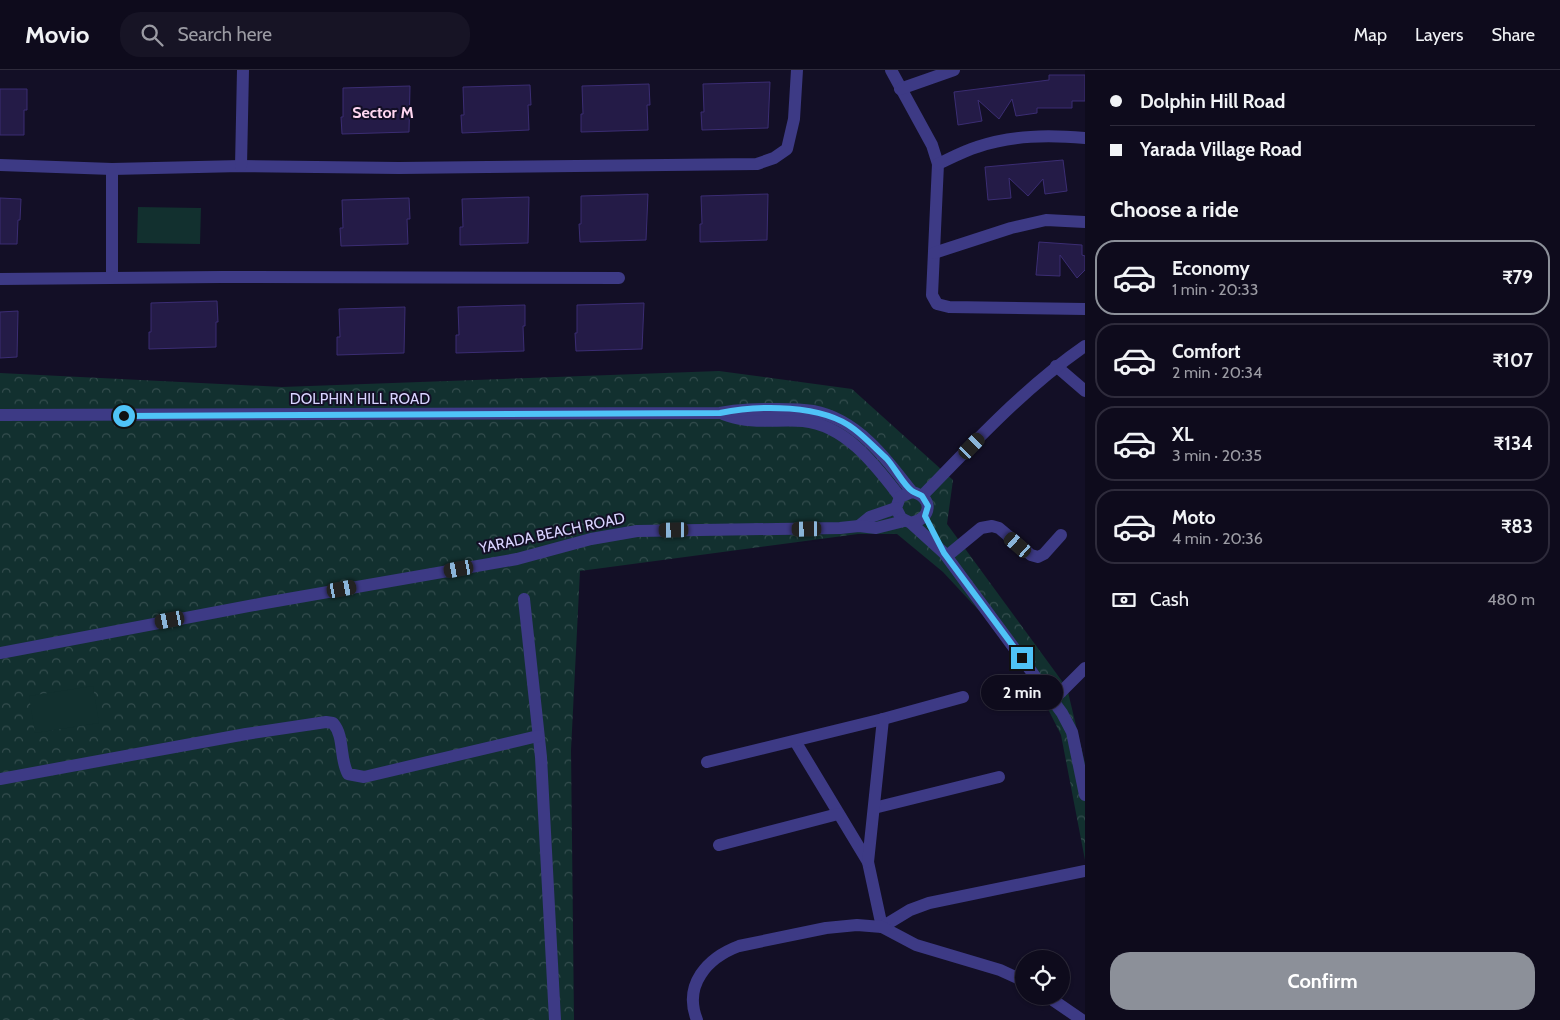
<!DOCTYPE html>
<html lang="en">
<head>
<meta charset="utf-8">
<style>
  :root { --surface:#0e0b1c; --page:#171425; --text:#f1f3f6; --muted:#9b9ba3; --line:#2e2b3b; --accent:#8c9099 }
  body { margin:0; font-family:Cabin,sans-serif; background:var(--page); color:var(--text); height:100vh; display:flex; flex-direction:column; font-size:19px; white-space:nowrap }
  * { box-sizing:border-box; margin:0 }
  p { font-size:16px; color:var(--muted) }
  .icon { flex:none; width:28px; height:28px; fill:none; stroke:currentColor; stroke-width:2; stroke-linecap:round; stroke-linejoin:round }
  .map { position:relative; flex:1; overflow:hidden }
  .side { display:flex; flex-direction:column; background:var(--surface); width:475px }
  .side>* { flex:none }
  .top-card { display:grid; align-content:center; height:110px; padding:0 25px; background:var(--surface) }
  .tools { position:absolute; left:1015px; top:880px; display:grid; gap:10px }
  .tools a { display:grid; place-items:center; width:55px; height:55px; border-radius:50%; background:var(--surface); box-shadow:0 1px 4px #0004,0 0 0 1px var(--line); font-size:25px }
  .end { position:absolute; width:22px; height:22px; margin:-11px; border:6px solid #4fc3f7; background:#111; box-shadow:0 0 0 2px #111 }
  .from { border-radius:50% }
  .bubble { position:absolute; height:35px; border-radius:18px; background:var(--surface); box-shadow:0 1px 4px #0004,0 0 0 1px var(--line); font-size:16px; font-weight:700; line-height:35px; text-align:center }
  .car { position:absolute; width:15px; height:30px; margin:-15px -8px; border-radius:6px; box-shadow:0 0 4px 1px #0007; background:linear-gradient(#222 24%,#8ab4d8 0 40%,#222 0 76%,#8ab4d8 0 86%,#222 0) }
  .top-card b { display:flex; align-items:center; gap:18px; height:48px; font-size:19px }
  .top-card b+b { border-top:1px solid var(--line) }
  .top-card i { width:12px; height:12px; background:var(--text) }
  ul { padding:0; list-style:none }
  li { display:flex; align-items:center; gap:15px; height:75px; margin:0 10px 8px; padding:0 15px; border:2px solid var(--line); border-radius:20px }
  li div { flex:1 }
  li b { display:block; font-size:19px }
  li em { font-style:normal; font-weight:700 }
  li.current { border-color:var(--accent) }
  li>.icon { width:45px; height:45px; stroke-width:1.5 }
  h2 { padding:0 25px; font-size:22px; line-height:60px }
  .pay { display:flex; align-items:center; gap:12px; height:55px; padding:0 25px; font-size:19px }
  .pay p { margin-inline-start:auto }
  .cta { display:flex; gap:10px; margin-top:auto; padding:10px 25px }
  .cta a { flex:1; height:58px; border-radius:20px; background:var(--accent); color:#fff; font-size:20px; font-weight:700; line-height:58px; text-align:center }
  header { display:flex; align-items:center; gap:30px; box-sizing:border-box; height:70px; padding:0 25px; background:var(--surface); border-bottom:1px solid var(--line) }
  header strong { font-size:24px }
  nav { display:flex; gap:28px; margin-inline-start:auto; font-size:18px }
  .search { width:350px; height:45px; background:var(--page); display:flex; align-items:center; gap:12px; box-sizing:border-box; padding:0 18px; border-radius:20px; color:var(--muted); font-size:19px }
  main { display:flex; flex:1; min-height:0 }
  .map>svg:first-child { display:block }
</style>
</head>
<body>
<header>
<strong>Movio</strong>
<div class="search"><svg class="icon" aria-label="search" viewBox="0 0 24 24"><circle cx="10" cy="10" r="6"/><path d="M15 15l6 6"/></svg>Search here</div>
<nav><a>Map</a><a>Layers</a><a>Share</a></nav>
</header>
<main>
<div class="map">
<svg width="1085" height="950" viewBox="0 0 1085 950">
  <defs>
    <pattern id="forest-crowns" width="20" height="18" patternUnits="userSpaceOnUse" patternTransform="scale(1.25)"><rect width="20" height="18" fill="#12302f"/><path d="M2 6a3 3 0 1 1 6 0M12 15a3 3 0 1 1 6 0" fill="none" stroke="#344d4e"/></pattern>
  </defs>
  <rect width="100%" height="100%" fill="#130f26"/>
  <polygon fill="url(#forest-crowns)" points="719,301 852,319 953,410 947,454 1067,618 1085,693 1085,790 1061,665 1022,587 943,502 897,464 858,464 580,501 571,680 574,950 0,950 0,303 282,317"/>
  <g fill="#12302f">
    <polygon points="138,137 201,138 200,174 137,173"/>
    <polygon points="93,616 99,653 35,663 29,626"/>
  </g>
  <g fill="#241b47" stroke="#3b2d73">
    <polygon points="1049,5 1085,5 1085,31 1072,31 1072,38 1037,38 1037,43 1016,46 1012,29 999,49 978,30 982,51 958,55 954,22 1049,10"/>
    <polygon points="770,12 768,58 702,60 701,42 704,42 703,14"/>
    <polygon points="649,14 650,35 647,35 648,60 581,62 581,44 583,44 582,16"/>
    <polygon points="530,15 531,35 528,35 529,60 462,63 461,45 464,45 463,17"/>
    <polygon points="410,16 409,62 342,64 341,47 343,47 343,18"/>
    <polygon points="0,19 27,19 27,40 24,40 24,65 0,65"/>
    <polygon points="1063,90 1067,121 1045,124 1043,109 1028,126 1009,108 1011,128 988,130 985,97"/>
    <polygon points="648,124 646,170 580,172 579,154 581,154 581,126"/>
    <polygon points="768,124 767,170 700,172 700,154 702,154 701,126"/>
    <polygon points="529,127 528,173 460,175 460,157 463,157 462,129"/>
    <polygon points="0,128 21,129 20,150 18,150 17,174 0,174"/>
    <polygon points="409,128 410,149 407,149 408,174 341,176 340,158 343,158 342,130"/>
    <polygon points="1039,172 1082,175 1082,185 1085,186 1085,200 1077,208 1060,185 1060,206 1036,205"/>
    <polygon points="217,231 218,252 216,252 216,277 149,279 149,262 151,262 151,233"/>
    <polygon points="644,233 642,279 576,281 575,263 577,263 577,235"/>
    <polygon points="525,235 525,256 523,256 524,281 456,283 456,265 459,265 458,237"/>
    <polygon points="405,237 404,283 337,285 337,267 340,267 339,239"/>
    <polygon points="18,241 17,287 0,288 0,242"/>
  </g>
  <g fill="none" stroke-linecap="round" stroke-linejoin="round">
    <g stroke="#3d3a85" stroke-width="12">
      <polyline points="891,0 932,75 938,94 932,225 937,234 949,237 1085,239"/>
      <polyline points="900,19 954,0"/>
      <path d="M938,94c13,-6 26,-13 39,-17 35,-12 72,-12 108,-9"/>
      <polyline points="0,95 112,99 241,96 399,98 757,94 774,88 787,79 794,49 797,0"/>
      <polyline points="241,96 243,0"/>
      <polyline points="934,183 1011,158 1046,150 1085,152"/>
      <polyline points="112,207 112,99"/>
      <polyline points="0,209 221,207 619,208"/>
      <polyline points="1056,296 1085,321"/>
      <path d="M723,344c6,2 12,4 18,5 20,4 42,0 62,2 43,4 73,45 97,76"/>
      <path d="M0,345l720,-2c20,-4 38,-4 58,-4 11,0 23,0 35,2 44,8 74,48 99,81"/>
      <path d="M922,426c52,-53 102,-108 163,-150"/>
      <path d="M911,453c21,-4 23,-26 1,-31l-12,5 -4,11 5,10 10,5 33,30 118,160 10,19 13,63"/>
      <polyline points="859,456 870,447 896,438"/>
      <polyline points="947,486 981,458 992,456 999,458 1031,485 1038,487 1044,484 1061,465"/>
      <polyline points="524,529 541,687 555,950"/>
      <polyline points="0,583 265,533 517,489 591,469 637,461 840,458 859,456 876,458 904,451"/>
      <polyline points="1053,630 1085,598"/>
      <polyline points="795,671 868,792 882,857"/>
      <polyline points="707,692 883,649 963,627"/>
      <path d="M0,709l246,-45 80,-12 7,1c12,14 6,35 15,51l16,3 174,-41"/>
      <polyline points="874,738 999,707"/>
      <polyline points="719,775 838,744"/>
      <polyline points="868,792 883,649"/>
      <polyline points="882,857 910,840 929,833 1085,801"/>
      <polyline points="1047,926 1082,950"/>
      <path d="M697,950c-14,-35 10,-62 42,-74l87,-18 31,-3 25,2 34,18 84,25 24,11"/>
    </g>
  </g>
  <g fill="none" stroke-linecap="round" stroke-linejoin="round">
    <path stroke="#4fc3f7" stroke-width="6" d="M124,346l596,-3c39,-8 102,-9 134,16 12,9 22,20 32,29 8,8 18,28 26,33 3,2 7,3 10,5l6,10 -3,10 19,37 78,105"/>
  </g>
  <g text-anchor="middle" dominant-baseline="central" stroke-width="4" stroke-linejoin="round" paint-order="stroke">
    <g font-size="15" fill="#d9d4ff" stroke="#130f26">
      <text x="360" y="329">DOLPHIN HILL ROAD</text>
      <text transform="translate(552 463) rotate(-12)">YARADA BEACH ROAD</text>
    </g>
    <g font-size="16" font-weight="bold" fill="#ffd6f0" stroke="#130f26">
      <text x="383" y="42">Sector M</text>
    </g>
  </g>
</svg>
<div class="tools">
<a><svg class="icon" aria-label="locate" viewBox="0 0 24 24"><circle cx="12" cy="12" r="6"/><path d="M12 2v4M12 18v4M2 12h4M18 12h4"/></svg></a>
</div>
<i class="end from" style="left:124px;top:346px"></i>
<i class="end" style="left:1022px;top:588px"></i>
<div class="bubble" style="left:981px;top:605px;width:82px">2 min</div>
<i class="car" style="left:972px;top:376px;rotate:44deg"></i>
<i class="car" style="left:807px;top:459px;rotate:269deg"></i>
<i class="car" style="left:674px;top:460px;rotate:269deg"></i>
<i class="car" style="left:1018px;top:475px;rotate:311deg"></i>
<i class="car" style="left:459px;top:499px;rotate:260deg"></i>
<i class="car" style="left:342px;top:519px;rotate:80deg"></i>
<i class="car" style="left:170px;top:550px;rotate:259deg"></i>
</div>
<section class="side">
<div class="top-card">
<b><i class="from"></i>Dolphin Hill Road</b>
<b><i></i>Yarada Village Road</b>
</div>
<h2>Choose a ride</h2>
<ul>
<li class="current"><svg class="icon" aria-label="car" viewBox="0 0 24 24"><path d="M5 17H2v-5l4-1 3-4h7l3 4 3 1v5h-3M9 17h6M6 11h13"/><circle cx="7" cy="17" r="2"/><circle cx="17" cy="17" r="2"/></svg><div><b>Economy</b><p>1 min · 20:33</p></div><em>₹79</em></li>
<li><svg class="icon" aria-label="car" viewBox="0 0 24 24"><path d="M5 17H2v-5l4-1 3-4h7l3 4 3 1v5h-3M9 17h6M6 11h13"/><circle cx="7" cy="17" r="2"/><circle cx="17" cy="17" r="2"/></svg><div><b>Comfort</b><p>2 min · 20:34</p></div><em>₹107</em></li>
<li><svg class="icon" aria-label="car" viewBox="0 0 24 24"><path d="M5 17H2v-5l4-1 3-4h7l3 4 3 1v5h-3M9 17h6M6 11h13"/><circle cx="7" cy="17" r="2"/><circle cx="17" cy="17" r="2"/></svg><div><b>XL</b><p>3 min · 20:35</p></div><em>₹134</em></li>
<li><svg class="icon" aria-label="car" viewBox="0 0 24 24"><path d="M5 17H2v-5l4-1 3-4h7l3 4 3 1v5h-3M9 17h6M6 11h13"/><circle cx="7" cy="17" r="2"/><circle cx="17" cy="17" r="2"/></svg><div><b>Moto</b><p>4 min · 20:36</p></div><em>₹83</em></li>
</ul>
<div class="pay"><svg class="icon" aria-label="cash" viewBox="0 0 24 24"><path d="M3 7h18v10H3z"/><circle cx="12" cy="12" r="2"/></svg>Cash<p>480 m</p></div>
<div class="cta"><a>Confirm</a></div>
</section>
</main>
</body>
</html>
